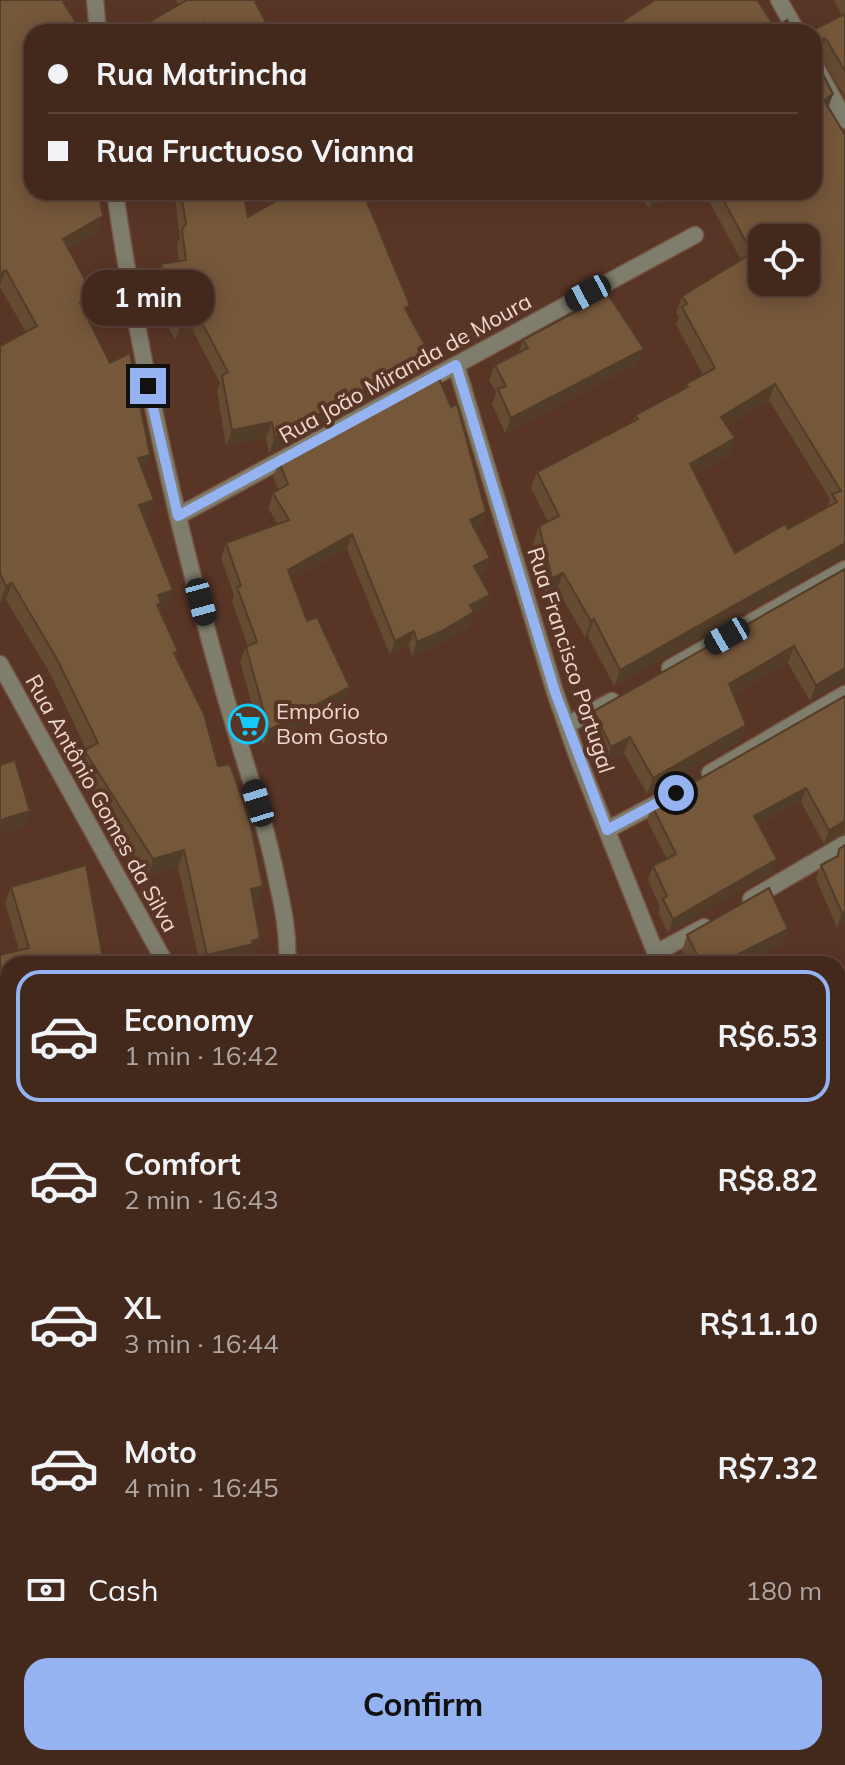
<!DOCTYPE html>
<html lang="en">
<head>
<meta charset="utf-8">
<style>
  :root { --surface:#43281c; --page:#4a3025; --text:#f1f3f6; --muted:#afa6a3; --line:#5b443b; --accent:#95b2f1 }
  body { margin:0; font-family:Mulish,sans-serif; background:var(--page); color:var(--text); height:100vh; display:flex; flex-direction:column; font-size:30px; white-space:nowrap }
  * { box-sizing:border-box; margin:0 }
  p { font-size:26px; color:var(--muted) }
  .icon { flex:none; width:44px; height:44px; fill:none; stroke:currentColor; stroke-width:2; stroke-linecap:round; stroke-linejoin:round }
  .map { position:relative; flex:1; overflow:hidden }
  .details { position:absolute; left:0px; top:956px; width:846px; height:810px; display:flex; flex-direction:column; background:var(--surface); border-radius:24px 24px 0 0; box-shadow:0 4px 20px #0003,0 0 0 2px var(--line) }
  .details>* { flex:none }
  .hud { position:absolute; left:24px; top:24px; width:798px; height:176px; border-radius:24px; box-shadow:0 4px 20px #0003,0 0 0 2px var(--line); display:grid; align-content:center; height:176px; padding:0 24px; background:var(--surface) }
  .fabs { position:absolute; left:748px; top:224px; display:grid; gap:16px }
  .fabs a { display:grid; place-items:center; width:72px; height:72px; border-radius:16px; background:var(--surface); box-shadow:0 4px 20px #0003,0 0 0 2px var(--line); font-size:40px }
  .end { position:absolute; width:36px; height:36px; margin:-18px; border:10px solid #95b2f1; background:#111; box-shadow:0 0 0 4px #111 }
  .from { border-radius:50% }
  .bubble { position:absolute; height:56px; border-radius:24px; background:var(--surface); box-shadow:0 4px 20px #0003,0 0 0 2px var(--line); font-size:26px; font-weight:700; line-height:56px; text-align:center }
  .car { position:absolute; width:24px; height:48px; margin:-24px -12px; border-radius:10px; box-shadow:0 0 6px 2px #0007; background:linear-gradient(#222 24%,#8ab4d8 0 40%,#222 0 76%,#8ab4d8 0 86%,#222 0) }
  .hud b { display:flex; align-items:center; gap:28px; height:76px; font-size:30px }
  .hud b+b { border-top:2px solid var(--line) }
  .hud i { width:20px; height:20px; background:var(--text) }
  ul { padding:14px 0 0; list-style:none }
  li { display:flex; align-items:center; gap:24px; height:132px; margin:0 16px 12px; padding:0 8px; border:4px solid transparent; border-radius:24px }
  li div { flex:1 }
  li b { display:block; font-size:30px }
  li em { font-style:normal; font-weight:700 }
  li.active { border-color:var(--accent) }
  li>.icon { width:72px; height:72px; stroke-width:1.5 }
  .pay { display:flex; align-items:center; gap:20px; height:88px; padding:0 24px; font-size:30px }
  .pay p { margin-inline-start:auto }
  .button { display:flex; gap:16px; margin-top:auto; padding:16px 24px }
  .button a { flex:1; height:92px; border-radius:24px; background:var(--accent); color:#111; font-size:32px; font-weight:700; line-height:92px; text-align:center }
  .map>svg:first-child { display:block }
</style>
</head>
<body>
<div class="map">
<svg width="845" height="1765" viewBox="0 0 845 1765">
  <rect width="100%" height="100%" fill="#593526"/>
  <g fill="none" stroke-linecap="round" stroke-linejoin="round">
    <g stroke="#745244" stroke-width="19">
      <g id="minor">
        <polyline points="95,0 98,32"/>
        <polyline points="779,0 797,32"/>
        <polyline points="814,64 845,120"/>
        <path d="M115,192c24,168 62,334 108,496 18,64 41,127 54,192 6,28 12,56 10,84"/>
        <polyline points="456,365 555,692 578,758 660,964"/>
        <polyline points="178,516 695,235"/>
        <polyline points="0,664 166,964"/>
        <polyline points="670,668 845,569"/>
        <polyline points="567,725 612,701"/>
        <polyline points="710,773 845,694"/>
        <polyline points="607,830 676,793"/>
        <polyline points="751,899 845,844"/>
        <polyline points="656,953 704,927"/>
        <polyline points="838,1381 845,1395"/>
        <polyline points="0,1438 8,1434"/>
        <polyline points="838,1724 845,1721"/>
        <polyline points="750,1765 766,1758"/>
      </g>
    </g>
    <use href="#minor" stroke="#7f7d6c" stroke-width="16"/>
  </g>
  <g fill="#654b32" fill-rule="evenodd">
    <polygon points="0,0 32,32 97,233 68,249 90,294 85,313 150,455 143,471 148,517 144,518 173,590 167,606 159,609 218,766 257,903 254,904 260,938 254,955 248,956 247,961 234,964 200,964 178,867 147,876 78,766 84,750 86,749 51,675 6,600 0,603 0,346 26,332 0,287"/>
    <polygon points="176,0 254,0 266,22 264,28 267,32 132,32 178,5"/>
    <polygon points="834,0 845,0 845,97 820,55 814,54 814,32 842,16"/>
    <polygon points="620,23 776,28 794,32 617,32"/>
    <path d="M814,57l19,37 -5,13 17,28 -5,424 -226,127 -26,-50 -3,1 -28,-48 -11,6 -13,-52 6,-17 9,-4 -17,-34 6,-16 96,-50 2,-7 49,-26 2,-5 17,-9 -27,-51 3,-7 -3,-4 6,-17 59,-36 -37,-68h110zM769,400l61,99 -3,8 -39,22 -53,24 -40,-79 34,-19 6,-17 -8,-12z"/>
    <polygon points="174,192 243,192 248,217 368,204 407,313 430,354 424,370 269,454 266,438 226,446 217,391 220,383 193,331 175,340 162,316 155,280 161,264 179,261 177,245 180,238"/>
    <polygon points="639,192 678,192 649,209"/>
    <polygon points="523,340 638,364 505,433 492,404 496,392 489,380 495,365 519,352"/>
    <polygon points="279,462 486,512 481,526 475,529 490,558 485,572 479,575 485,609 473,615 469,627 434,647 412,657 409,645 390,655 347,549 292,579 307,621 345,701 263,745 240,661 246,647 248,646 232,602 234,595 221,558 226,543 278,524 268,508 273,493 279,490 273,477"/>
    <polygon points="845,569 845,684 840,684 810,701 788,663 734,694 746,725 740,741 647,794 624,753 605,764 588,728 594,711"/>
    <polygon points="845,696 845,834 824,844 801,802 759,825 777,859 772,873 668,933 658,912 660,907 648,880 653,866 667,859 647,820 652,806"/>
    <polygon points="845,845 845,922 837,927 816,879 821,865 836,857 839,849"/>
    <polygon points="86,865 0,1075 19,950 5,903 11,887"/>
    <polygon points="788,929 782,945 745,964 688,964 682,951 687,935"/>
    <polygon points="0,1232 8,1233 8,1424 0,1411"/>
    <polygon points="196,1758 617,1758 620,1765 200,1765"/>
  </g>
  <g fill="#523d29">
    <polygon points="204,22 201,32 187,32"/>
    <polygon points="815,38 826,39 820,55 814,54 814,40"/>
    <polygon points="833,94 827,110 824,100"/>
    <polygon points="655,192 678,192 649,209"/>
    <polygon points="372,193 367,209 365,197"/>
    <polygon points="103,216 97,233 57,255 63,239"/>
    <polygon points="6,270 0,285 0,273"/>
    <polygon points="91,290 88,298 92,296 86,313 80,303 88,291"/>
    <polygon points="198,315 193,331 175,340 181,324"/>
    <polygon points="644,349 638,364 505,433 511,418"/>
    <polygon points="430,354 424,370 269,454 275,438"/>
    <polygon points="775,384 769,400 715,434 721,417"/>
    <polygon points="272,422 266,438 226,446 232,430"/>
    <polygon points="735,438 729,455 684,480 690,464"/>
    <polygon points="150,455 144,471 132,474 138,458"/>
    <polygon points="154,500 148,517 132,522 139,505"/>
    <polygon points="486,512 481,526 464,535 470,520"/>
    <polygon points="352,534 347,549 283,584 288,570"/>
    <polygon points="845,543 845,560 840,559 614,686 620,670"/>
    <polygon points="490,558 485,572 469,580 474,566"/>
    <polygon points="563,573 557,589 546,595 552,578"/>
    <polygon points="12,583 6,600 0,603 6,586"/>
    <polygon points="173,590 167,606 158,609 155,619 158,595"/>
    <polygon points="490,595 485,609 473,615 469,627 434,647 412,657 417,642 470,605"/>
    <polygon points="594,619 588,636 585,637 591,621"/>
    <polygon points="414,631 409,645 390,655 395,641"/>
    <polygon points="794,646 788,663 723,700 729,684"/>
    <polygon points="845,668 845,684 840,684 810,701 816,685"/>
    <polygon points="350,687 345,701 263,745 269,730"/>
    <polygon points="746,725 740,741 647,794 653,778"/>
    <polygon points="630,737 624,753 605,764 611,747"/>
    <polygon points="806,788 801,802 749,830 754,816"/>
    <polygon points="30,811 24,827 0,835 0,820"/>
    <polygon points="845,821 844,833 824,844 829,830"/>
    <polygon points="184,850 178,867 147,876 153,859"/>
    <polygon points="777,859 772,873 668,933 673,919"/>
    <polygon points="263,886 257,903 245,906 251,889"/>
    <polygon points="845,911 845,922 837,927 842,913"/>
    <polygon points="788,929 782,945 745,964 719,964"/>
    <polygon points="260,938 254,955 248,956 247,961 234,964 204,964 207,955"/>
    <polygon points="8,1059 8,1074 0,1075 0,1060"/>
    <polygon points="210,1758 232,1758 230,1764 227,1765 208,1765"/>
    <polygon points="385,1758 393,1758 390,1765 366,1765"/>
  </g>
  <g fill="#75573a" stroke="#523d29" stroke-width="2" fill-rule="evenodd">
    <polygon points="0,0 62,0 82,32 32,32 32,192 98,192 103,216 63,239 91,290 88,291 92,296 80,303 110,363 130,353 150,455 138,458 154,500 139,505 173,590 158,595 161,603 157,605 178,651 174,653 204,714 218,766 230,764 250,822 263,886 251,889 260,938 252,941 253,944 207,955 184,850 153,859 84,750 98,743 57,659 12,583 6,586 0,574 0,346 37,326 6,270 0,273"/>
    <polygon points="187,0 254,0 266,22 262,24 267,32 221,32 219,30 215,32 210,32 204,22 187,32 132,32"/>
    <polygon points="655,0 757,0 776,28 787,20 794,32 625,32 620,23"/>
    <polygon points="845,14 845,71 826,39 815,38 814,40 814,32 809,32"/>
    <path d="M814,57l19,37 -9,6 21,35v408l-225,127 -26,-51 -3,2 -28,-48 -11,5 -13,-52 20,-10 -22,-44 101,-53 -3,-4 53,-28 -2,-3 29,-16 -33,-61 5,-3 -5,-8 70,-43 -33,-61h95zM762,238h44v44h-44zM775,384l66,107 -9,3 5,8 -49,27 -3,-5 -50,29 -45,-89 45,-26 -14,-21z"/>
    <polygon points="181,192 243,192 248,217 292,192 372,192 372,193 365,197 410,305 405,308 430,354 275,438 272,422 232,430 222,376 228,372 198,315 181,324 168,300 161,264 186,260 182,230 186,224"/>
    <polygon points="608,294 644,349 511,418 498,389 506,386 495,365 528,348 523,340"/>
    <polygon points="438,376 451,407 457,404 486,512 470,520 490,558 474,566 490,595 470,605 474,612 440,632 417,642 414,631 395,641 352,534 288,570 307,621 317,617 350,687 269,730 246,647 257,642 237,587 241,586 226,543 289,520 273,493 288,484 279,462"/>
    <polygon points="845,569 845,668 816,685 794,646 729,684 746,725 653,778 630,737 611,747 594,711"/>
    <polygon points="845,696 845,821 829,830 806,788 754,816 777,859 673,919 663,899 667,896 653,866 676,854 652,806"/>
    <polygon points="15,760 30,811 0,820 0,765"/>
    <polygon points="845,845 845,911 842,913 821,865 838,856 839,849"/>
    <polygon points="86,865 104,964 8,964 8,1059 0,1060 0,955 29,948 11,887"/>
    <polygon points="769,888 788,929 719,964 702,964 687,935"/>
    <polygon points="0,1232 8,1233 8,1399 0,1385"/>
    <polygon points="8,1463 8,1743 6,1744 8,1746 8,1758 15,1758 19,1765 0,1765 0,1469"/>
    <polygon points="240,1758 385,1758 366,1765 242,1765"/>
    <polygon points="396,1758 617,1758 620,1765 400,1765"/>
  </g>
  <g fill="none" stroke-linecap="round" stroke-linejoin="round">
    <polyline stroke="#95b2f1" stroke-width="10" points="148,386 178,516 456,365 555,692 607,830 676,793"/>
  </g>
  <defs>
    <g id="supermarket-ring" transform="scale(2)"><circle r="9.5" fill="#593526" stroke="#15cafb" stroke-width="1.5"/><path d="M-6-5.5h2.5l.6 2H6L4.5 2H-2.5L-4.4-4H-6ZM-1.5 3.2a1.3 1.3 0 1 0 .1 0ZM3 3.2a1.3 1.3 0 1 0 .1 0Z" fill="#15cafb"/></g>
  </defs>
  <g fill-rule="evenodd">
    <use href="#supermarket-ring" x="248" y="724"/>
  </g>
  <g text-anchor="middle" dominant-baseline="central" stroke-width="8" stroke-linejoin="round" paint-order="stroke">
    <g font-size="22" fill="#eed7cd" stroke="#593526">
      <text transform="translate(405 368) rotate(-29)">Rua João Miranda de Moura</text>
      <text transform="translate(571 660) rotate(72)">Rua Francisco Portugal</text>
      <text transform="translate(102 803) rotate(61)">Rua Antônio Gomes da Silva</text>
    </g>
    <g font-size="22" fill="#eed7cd" stroke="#593526" text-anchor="start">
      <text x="276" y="711">Empório<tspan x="276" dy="25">Bom Gosto</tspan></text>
    </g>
  </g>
</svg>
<div class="fabs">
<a><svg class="icon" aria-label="locate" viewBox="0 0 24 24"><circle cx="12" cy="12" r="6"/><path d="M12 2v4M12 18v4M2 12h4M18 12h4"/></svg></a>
</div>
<i class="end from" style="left:676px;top:793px"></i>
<i class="end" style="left:148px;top:386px"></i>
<div class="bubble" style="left:82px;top:270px;width:132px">1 min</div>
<i class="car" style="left:588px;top:293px;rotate:242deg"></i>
<i class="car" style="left:201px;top:602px;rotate:165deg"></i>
<i class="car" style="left:727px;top:636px;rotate:240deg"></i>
<i class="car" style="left:258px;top:803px;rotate:343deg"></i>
<div class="hud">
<b><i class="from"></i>Rua Matrincha</b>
<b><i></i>Rua Fructuoso Vianna</b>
</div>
<section class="details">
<ul>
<li class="active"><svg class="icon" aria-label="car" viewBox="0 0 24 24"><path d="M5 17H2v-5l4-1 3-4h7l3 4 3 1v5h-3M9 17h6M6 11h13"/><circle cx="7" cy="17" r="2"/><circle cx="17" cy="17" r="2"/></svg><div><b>Economy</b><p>1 min · 16:42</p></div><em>R$6.53</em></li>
<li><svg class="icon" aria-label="car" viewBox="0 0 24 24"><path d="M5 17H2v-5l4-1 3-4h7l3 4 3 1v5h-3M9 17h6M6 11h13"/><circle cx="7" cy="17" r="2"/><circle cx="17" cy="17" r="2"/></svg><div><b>Comfort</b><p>2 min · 16:43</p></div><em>R$8.82</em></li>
<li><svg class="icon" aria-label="car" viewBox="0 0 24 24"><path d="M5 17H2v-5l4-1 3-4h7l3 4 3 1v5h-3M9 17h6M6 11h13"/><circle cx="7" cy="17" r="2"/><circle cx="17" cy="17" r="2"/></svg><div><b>XL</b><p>3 min · 16:44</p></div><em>R$11.10</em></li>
<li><svg class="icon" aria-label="car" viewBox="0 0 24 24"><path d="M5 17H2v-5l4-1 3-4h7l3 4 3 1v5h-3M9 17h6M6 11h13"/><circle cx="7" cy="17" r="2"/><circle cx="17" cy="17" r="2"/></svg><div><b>Moto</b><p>4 min · 16:45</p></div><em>R$7.32</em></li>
</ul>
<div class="pay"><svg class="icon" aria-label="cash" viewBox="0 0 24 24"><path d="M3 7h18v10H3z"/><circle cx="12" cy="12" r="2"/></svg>Cash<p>180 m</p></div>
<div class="button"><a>Confirm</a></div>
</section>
</div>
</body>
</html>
